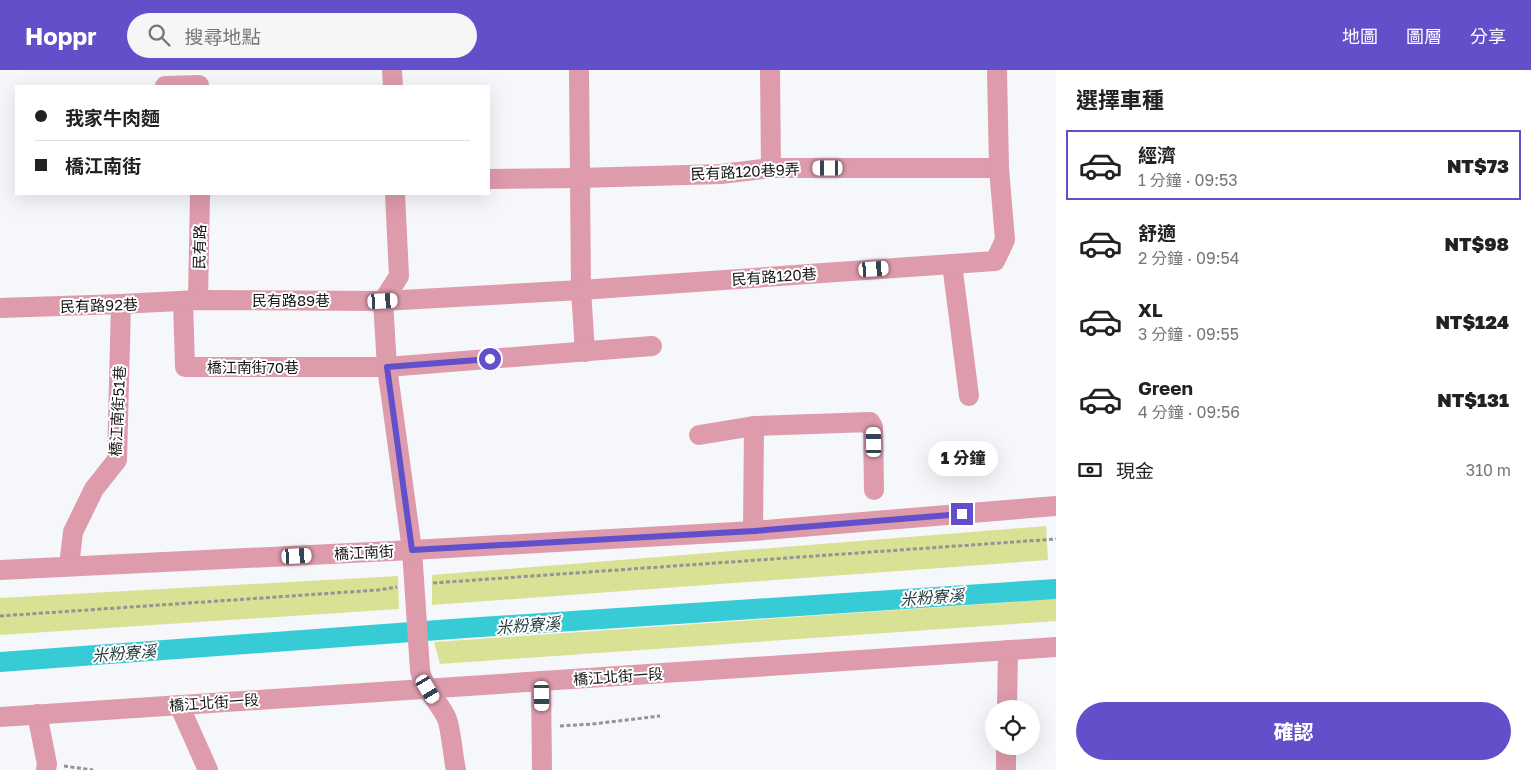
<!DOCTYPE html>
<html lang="zh-TW">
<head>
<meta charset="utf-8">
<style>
  :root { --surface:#fff; --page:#f6f6f6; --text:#222; --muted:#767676; --line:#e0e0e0; --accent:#6150c9 }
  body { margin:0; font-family:"Golos Text","Noto Sans TC",sans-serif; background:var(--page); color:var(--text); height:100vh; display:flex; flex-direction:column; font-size:19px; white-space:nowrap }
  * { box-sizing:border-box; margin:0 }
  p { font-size:16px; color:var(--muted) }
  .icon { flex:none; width:28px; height:28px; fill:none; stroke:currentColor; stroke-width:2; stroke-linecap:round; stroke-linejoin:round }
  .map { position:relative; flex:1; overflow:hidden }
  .drawer { display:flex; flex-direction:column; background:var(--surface); width:475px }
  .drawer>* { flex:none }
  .top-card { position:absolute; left:15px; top:15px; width:475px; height:110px; border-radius:0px; box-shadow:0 5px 20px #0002; display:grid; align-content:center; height:110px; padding:0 20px; background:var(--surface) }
  .buttons { position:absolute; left:985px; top:630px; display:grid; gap:10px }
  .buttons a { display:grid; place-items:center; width:55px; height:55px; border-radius:50%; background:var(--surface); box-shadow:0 5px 20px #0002; font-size:25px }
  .end { position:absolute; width:22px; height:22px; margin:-11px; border:6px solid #6150c9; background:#fff; box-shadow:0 0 0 2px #fff }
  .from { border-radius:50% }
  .bubble { position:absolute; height:35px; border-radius:18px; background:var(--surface); box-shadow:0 5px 20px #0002; font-size:16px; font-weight:800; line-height:35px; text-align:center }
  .car { position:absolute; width:15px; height:30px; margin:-15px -8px; border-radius:6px; box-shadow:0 0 4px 1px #0007; background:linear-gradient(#fff 24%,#345 0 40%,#fff 0 76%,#345 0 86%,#fff 0) }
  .top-card b { display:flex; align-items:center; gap:18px; height:48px; font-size:19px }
  .top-card b+b { border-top:1px solid var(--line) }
  .top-card i { width:12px; height:12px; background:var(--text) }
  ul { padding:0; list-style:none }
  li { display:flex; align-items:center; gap:15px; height:70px; margin:0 10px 8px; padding:0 10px; border:2px solid transparent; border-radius:0px }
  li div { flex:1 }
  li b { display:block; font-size:19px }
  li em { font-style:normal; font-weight:800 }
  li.current { border-color:var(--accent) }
  li>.icon { width:45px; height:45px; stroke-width:1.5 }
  h2 { padding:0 20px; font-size:22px; line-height:60px }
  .pay { display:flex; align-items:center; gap:12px; height:55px; padding:0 20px; font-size:19px }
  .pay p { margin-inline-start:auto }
  .cta { display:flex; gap:10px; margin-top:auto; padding:10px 20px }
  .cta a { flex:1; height:58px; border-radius:30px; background:var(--accent); color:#fff; font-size:20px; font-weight:800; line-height:58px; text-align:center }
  header { display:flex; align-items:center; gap:30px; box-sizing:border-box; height:70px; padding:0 25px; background:var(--accent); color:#fff }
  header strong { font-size:24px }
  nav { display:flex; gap:28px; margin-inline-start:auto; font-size:18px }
  .search { width:350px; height:45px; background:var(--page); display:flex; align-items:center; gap:12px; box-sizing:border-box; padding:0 18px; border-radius:28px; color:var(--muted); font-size:19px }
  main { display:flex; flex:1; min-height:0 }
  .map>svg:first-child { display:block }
</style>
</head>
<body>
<header>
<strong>Hoppr</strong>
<div class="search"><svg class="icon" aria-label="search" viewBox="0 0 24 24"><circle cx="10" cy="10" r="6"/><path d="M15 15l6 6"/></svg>搜尋地點</div>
<nav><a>地圖</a><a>圖層</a><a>分享</a></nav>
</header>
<main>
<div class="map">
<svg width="1056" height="700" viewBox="0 0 1056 700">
  <rect width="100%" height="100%" fill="#f5f7fa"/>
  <g fill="#d9e195">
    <polygon points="1046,456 1048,490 432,535 432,505"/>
    <polygon points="398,506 399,539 0,565 0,528"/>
    <polygon points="1056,529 1056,551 440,594 434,572"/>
  </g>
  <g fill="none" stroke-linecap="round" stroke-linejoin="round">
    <polyline stroke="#37cbd6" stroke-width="20" points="0,592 466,558 1056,519"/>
    <g stroke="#939496" stroke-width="3" stroke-dasharray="4 2.5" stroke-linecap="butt">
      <polyline points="433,513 1056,469"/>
      <polyline points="0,546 378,520 397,517"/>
      <polyline points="560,656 592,654 660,646"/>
      <polyline points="64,696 93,700"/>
    </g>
    <g stroke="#dd9bac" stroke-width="20">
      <polyline points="392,0 393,16"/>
      <polyline points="579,0 581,220 585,282"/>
      <polyline points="770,0 771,98"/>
      <polyline points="165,16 199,15"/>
      <polyline points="489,109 580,108 721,104 771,98 999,98"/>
      <polyline points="952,194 969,326"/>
      <polyline points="198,230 200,124"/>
      <polyline points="183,231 185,297 387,297 652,276"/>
      <path d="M383,231l4,66 25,183 8,120c3,19 20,32 27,49 4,10 6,38 9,51"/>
      <polyline points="383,231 399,206 395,124"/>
      <polyline points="0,238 121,234 198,230 383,231 581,220 995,191 1005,170 999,98 997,0"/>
      <polyline points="699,365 754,356 870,352 873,357 874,420"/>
      <polyline points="753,461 754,356"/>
      <polyline points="69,496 73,462 94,419 117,390 121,234"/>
      <polyline points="0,500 412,480 753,461 1056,436"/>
      <polyline points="541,611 542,700"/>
      <polyline points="179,635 208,700"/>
      <polyline points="1007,639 1008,580"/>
      <polyline points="37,644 47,694 46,700"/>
      <polyline points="0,647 1056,577"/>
      <polyline points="1006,700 1006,676"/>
    </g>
  </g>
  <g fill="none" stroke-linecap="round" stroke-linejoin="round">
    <polyline stroke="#6150c9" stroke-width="6" points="490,289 387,297 412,480 754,461 962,444"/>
  </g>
  <g text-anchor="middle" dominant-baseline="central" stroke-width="4" stroke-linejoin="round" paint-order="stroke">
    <g font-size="15" fill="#171718" stroke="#fff">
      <text transform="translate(745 101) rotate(-3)">民有路120巷9弄</text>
      <text transform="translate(199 177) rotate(-89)">民有路</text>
      <text transform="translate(774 206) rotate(-4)">民有路120巷</text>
      <text x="291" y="230">民有路89巷</text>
      <text transform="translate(99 235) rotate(-2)">民有路92巷</text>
      <text x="253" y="297">橋江南街70巷</text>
      <text transform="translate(117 341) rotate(-87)">橋江南街51巷</text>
      <text transform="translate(364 482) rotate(-3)">橋江南街</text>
      <text transform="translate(618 606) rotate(-4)">橋江北街一段</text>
      <text transform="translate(214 632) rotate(-4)">橋江北街一段</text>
    </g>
    <g font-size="16" font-style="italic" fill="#243c3e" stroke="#fff">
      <text transform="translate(932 527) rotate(-4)">米粉寮溪</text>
      <text transform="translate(528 555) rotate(-4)">米粉寮溪</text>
      <text transform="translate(124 583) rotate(-4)">米粉寮溪</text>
    </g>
  </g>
</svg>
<div class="buttons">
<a><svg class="icon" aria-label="locate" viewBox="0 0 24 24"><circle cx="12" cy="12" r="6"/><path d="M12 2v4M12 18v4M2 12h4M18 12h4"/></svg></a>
</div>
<i class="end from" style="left:490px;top:289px"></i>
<i class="end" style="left:962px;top:444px"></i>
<div class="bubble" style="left:928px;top:371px;width:70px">1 分鐘</div>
<i class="car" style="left:828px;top:98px;rotate:270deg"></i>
<i class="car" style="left:874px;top:199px;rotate:86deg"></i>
<i class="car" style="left:383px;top:231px;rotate:87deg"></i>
<i class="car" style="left:874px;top:372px;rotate:359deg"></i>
<i class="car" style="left:297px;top:486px;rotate:87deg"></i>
<i class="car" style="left:428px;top:619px;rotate:149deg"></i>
<i class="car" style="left:542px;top:626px;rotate:179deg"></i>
<div class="top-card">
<b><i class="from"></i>我家牛肉麵</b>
<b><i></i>橋江南街</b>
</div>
</div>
<section class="drawer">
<h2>選擇車種</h2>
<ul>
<li class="current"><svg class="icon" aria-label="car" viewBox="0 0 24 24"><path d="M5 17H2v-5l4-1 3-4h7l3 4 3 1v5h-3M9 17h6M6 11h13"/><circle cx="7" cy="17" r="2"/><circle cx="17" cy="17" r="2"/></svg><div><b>經濟</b><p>1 分鐘 · 09:53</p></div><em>NT$73</em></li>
<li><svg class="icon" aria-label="car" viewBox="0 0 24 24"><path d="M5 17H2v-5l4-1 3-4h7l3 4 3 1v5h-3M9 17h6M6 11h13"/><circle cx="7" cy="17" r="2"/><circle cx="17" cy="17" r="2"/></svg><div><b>舒適</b><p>2 分鐘 · 09:54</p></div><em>NT$98</em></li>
<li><svg class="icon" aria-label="car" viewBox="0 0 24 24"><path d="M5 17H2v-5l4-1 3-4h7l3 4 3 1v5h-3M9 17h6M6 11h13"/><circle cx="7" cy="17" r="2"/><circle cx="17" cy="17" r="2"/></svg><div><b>XL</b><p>3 分鐘 · 09:55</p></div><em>NT$124</em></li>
<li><svg class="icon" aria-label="car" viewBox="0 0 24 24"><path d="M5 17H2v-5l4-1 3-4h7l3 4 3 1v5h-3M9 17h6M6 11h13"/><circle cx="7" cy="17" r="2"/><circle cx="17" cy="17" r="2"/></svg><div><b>Green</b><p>4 分鐘 · 09:56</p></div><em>NT$131</em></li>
</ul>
<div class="pay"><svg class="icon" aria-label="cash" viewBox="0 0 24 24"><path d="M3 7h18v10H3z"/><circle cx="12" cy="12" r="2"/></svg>現金<p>310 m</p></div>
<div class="cta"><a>確認</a></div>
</section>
</main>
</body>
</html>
